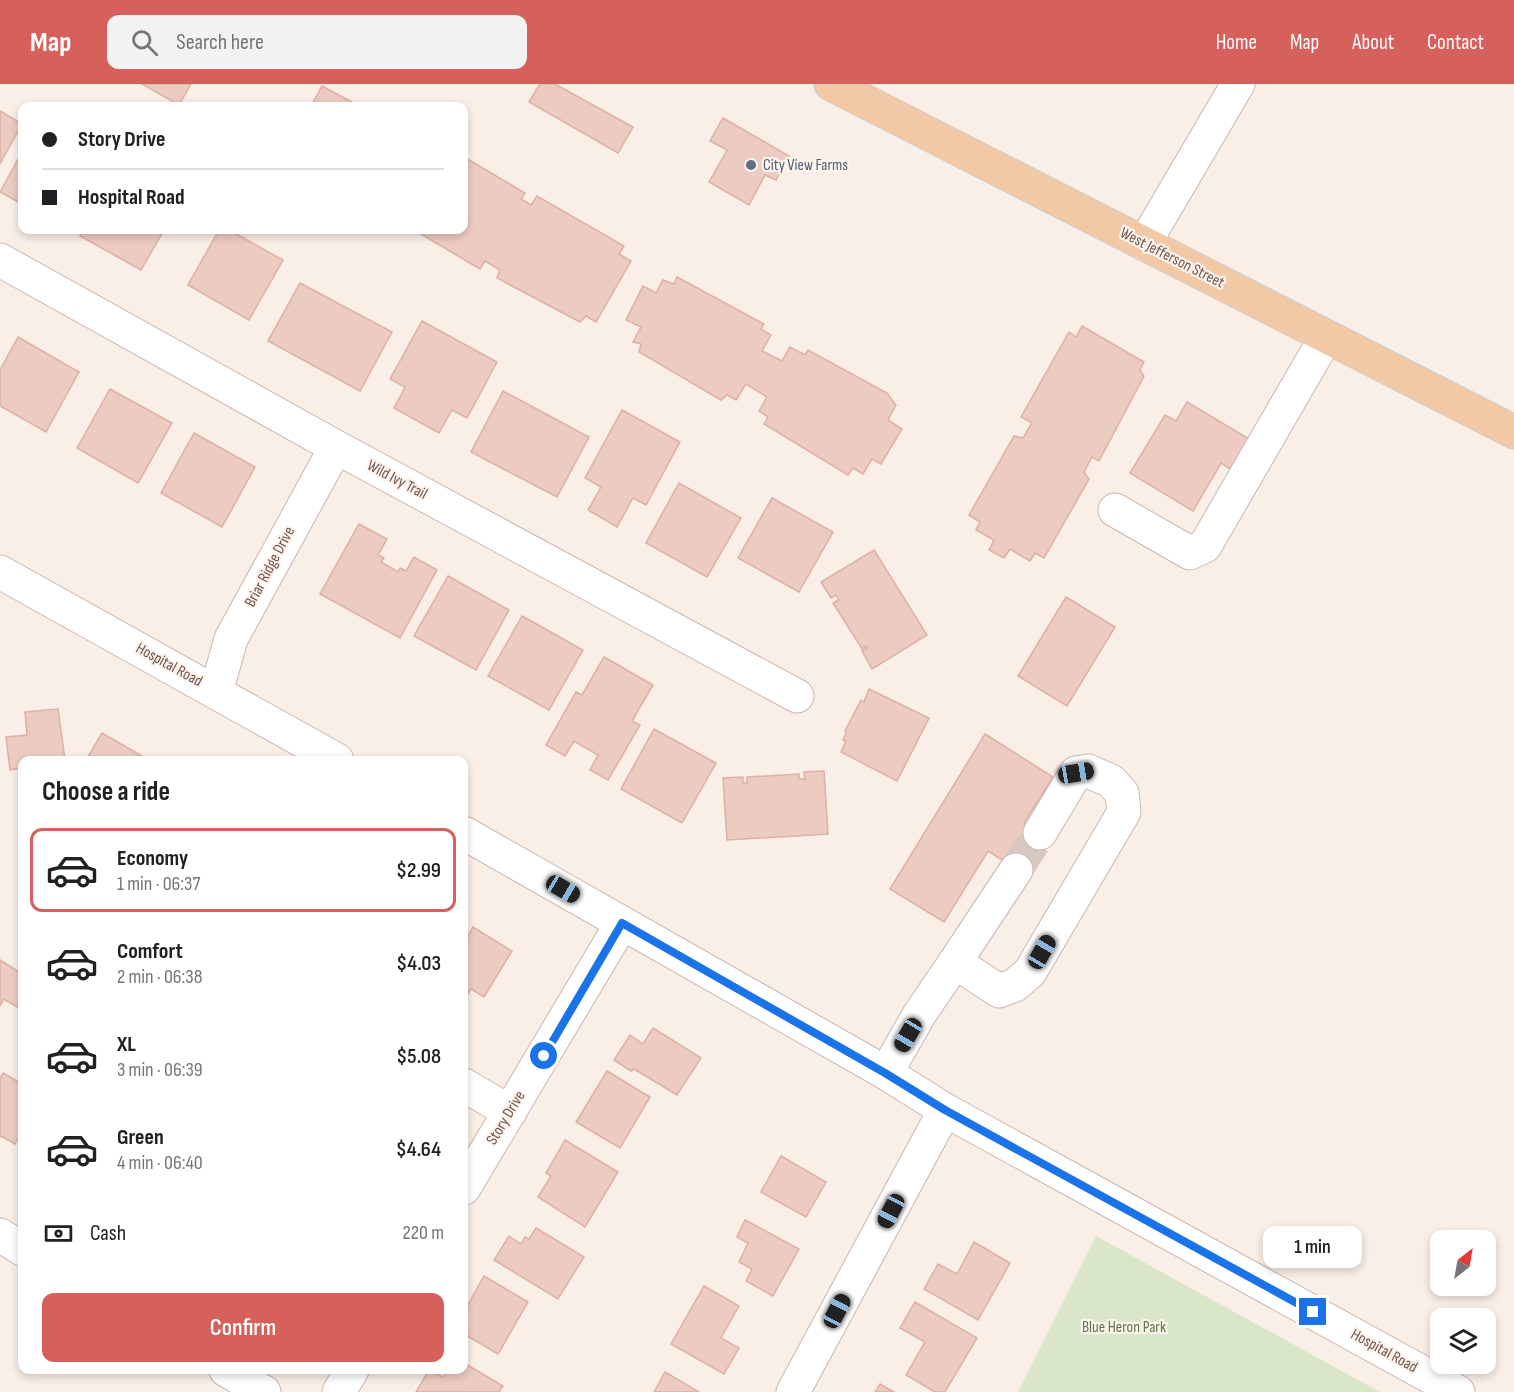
<!DOCTYPE html>
<html lang="en">
<head>
<meta charset="utf-8">
<style>
  :root { --surface:#fff; --page:#f2f2f2; --text:#202124; --muted:#757577; --line:#e0e0e0; --accent:#d6605b }
  body { margin:0; font-family:"Sofia Sans Condensed",sans-serif; background:var(--page); color:var(--text); height:100vh; display:flex; flex-direction:column; font-size:22px; white-space:nowrap }
  * { box-sizing:border-box; margin:0 }
  p { font-size:20px; color:var(--muted) }
  .icon { flex:none; width:33px; height:33px; fill:none; stroke:currentColor; stroke-width:2; stroke-linecap:round; stroke-linejoin:round }
  .map { position:relative; flex:1; overflow:hidden }
  .sheet { position:absolute; left:18px; top:672px; width:450px; height:618px; display:flex; flex-direction:column; background:var(--surface); border-radius:12px; box-shadow:0 3px 9px #0003 }
  .sheet>* { flex:none }
  .guide { position:absolute; left:18px; top:18px; width:450px; height:132px; border-radius:12px; box-shadow:0 3px 9px #0003; display:grid; align-content:center; height:132px; padding:0 24px; background:var(--surface) }
  .needle { width:39px; rotate:31deg }
  .controls { position:absolute; left:1430px; top:1146px; display:grid; gap:12px }
  .controls a { display:grid; place-items:center; width:66px; height:66px; border-radius:12px; background:var(--surface); box-shadow:0 3px 9px #0003; font-size:30px }
  .end { position:absolute; width:27px; height:27px; margin:-14px; border:8px solid #1a73e8; background:#fff; box-shadow:0 0 0 3px #fff }
  .from { border-radius:50% }
  .bubble { position:absolute; height:42px; border-radius:12px; background:var(--surface); box-shadow:0 3px 9px #0003; font-size:20px; font-weight:600; line-height:42px; text-align:center }
  .car { position:absolute; width:18px; height:36px; margin:-18px -9px; border-radius:8px; box-shadow:0 0 4px 2px #0007; background:linear-gradient(#222 24%,#8ab4d8 0 40%,#222 0 76%,#8ab4d8 0 86%,#222 0) }
  .guide b { display:flex; align-items:center; gap:21px; height:57px; font-size:22px }
  .guide b+b { border-top:2px solid var(--line) }
  .guide i { width:15px; height:15px; background:var(--text) }
  ul { padding:0; list-style:none }
  li { display:flex; align-items:center; gap:18px; height:84px; margin:0 12px 9px; padding:0 12px; border:3px solid transparent; border-radius:12px }
  li div { flex:1 }
  li b { display:block; font-size:22px }
  li em { font-style:normal; font-weight:600 }
  li.on { border-color:var(--accent) }
  li>.icon { width:54px; height:54px; stroke-width:1.5 }
  h2 { padding:0 24px; font-size:27px; line-height:72px }
  .pay { display:flex; align-items:center; gap:15px; height:66px; padding:0 24px; font-size:22px }
  .pay p { margin-inline-start:auto }
  .cta { display:flex; gap:12px; margin-top:auto; padding:12px 24px }
  .cta a { flex:1; height:69px; border-radius:12px; background:var(--accent); color:#fff; font-size:24px; font-weight:600; line-height:69px; text-align:center }
  header { display:flex; align-items:center; gap:36px; box-sizing:border-box; height:84px; padding:0 30px; background:var(--accent); color:#fff }
  header strong { font-size:28px }
  nav { display:flex; gap:33px; margin-inline-start:auto; font-size:21px }
  .search { width:420px; height:54px; background:var(--page); display:flex; align-items:center; gap:15px; box-sizing:border-box; padding:0 21px; border-radius:12px; color:var(--muted); font-size:22px }
  .map>svg:first-child { display:block }
</style>
</head>
<body>
<header>
<strong>Map</strong>
<div class="search"><svg class="icon" aria-label="search" viewBox="0 0 24 24"><circle cx="10" cy="10" r="6"/><path d="M15 15l6 6"/></svg>Search here</div>
<nav><a>Home</a><a>Map</a><a>About</a><a>Contact</a></nav>
</header>
<div class="map">
<svg width="1514" height="1308" viewBox="0 0 1514 1308">
  <rect width="100%" height="100%" fill="#faefe7"/>
  <polygon fill="#d9e6c7" points="1096,1152 1380,1308 1018,1308"/>
  <g fill="#eccbc2" stroke="#ddb0a4" stroke-width="1.5">
    <polygon points="142,0 191,0 179,21"/>
    <polygon points="540,0 555,0 633,43 618,69 529,18"/>
    <polygon points="322,2 359,22 311,22"/>
    <polygon points="0,27 22,40 0,80"/>
    <polygon points="723,34 789,72 776,96 765,91 749,121 709,98 727,66 710,57"/>
    <polygon points="22,68 22,120 0,108"/>
    <polygon points="464,73 525,109 521,115 531,121 537,112 624,162 619,170 631,177 596,238 586,232 580,238 497,194 500,186 485,177 480,185 414,146 464,146"/>
    <polygon points="83,146 164,146 141,186 80,152"/>
    <polygon points="219,146 229,146 283,176 249,236 188,201"/>
    <polygon points="677,193 764,240 761,245 771,251 762,267 782,277 790,263 805,271 808,266 887,309 896,321 888,336 902,345 881,380 872,375 863,390 853,384 848,391 764,340 768,333 759,327 767,313 746,300 736,316 727,311 721,316 639,268 641,260 633,258 641,243 626,236 643,202 656,209 663,196 674,200"/>
    <polygon points="300,199 392,248 360,307 268,257"/>
    <polygon points="422,237 497,278 467,334 452,326 439,349 394,324 405,303 390,295"/>
    <polygon points="1082,242 1144,278 1140,286 1144,292 1099,377 1092,373 1084,388 1089,395 1044,474 1035,469 1030,477 1010,465 1004,474 989,466 994,456 976,446 980,438 969,431 1014,352 1023,354 1032,339 1021,333 1069,248 1076,253"/>
    <polygon points="18,253 79,288 46,348 0,322 0,286"/>
    <polygon points="110,305 172,339 138,399 77,364"/>
    <polygon points="503,307 589,353 557,413 471,368"/>
    <polygon points="1187,318 1254,358 1235,388 1221,379 1193,427 1130,389 1165,331 1176,337"/>
    <polygon points="622,326 680,358 646,421 633,414 617,443 588,426 601,403 585,394"/>
    <polygon points="194,349 255,383 222,443 161,409"/>
    <polygon points="679,399 741,434 707,493 646,459"/>
    <polygon points="772,414 833,448 799,508 738,474"/>
    <polygon points="359,440 387,455 378,471 384,474 381,478 398,488 400,484 406,487 414,473 437,486 400,554 320,510"/>
    <polygon points="874,466 927,551 872,585 862,567 867,564 866,562 862,565 833,519 839,516 836,511 831,514 821,498"/>
    <polygon points="448,492 509,526 476,586 414,552"/>
    <polygon points="1066,513 1115,543 1067,622 1018,592"/>
    <polygon points="522,532 583,566 549,626 488,592"/>
    <polygon points="604,573 653,601 632,637 640,641 608,696 590,686 598,671 574,657 565,672 546,661 576,608 582,611"/>
    <polygon points="869,605 929,634 897,697 841,668 846,657 843,656 846,649 845,647 861,616 864,618"/>
    <polygon points="58,625 65,676 22,676 22,684 10,686 6,653 27,651 25,628"/>
    <polygon points="654,645 716,679 682,739 621,705"/>
    <polygon points="102,649 149,676 86,676"/>
    <polygon points="985,650 1053,693 1024,739 1049,755 1026,791 988,767 944,838 890,805"/>
    <polygon points="824,687 828,750 727,756 723,694 743,693 743,699 747,699 747,693 799,690 799,695 805,695 804,688"/>
    <polygon points="473,843 512,867 484,913 471,905 464,916 464,859"/>
    <polygon points="0,876 22,890 22,926 4,915 0,922"/>
    <polygon points="653,944 701,974 677,1011 634,985 631,987 614,976 630,951 643,960"/>
    <polygon points="607,987 650,1013 620,1064 576,1038"/>
    <polygon points="3,989 22,1000 22,1048 15,1060 1,1052 0,1053 0,995"/>
    <polygon points="565,1056 618,1088 585,1143 538,1113 551,1092 546,1089"/>
    <polygon points="781,1072 826,1098 806,1133 761,1108"/>
    <polygon points="745,1136 799,1165 773,1212 746,1197 752,1185 739,1178 748,1159 737,1153"/>
    <polygon points="536,1144 584,1173 558,1215 494,1176 509,1152 521,1160 525,1153 529,1155"/>
    <polygon points="974,1158 1010,1179 978,1236 924,1205 938,1180 957,1190"/>
    <polygon points="484,1192 528,1218 498,1270 464,1250 464,1228"/>
    <polygon points="704,1202 739,1222 721,1254 739,1264 724,1290 671,1260"/>
    <polygon points="915,1218 977,1254 945,1308 935,1308 906,1291 925,1258 900,1244"/>
    <polygon points="464,1279 503,1302 499,1308 416,1308 429,1286 443,1293 447,1286 464,1286"/>
    <polygon points="665,1288 699,1308 654,1308"/>
    <polygon points="880,1300 894,1308 875,1308"/>
  </g>
  <g fill="none" stroke-linecap="round" stroke-linejoin="round">
    <polyline stroke="#d8c8c1" stroke-width="33" stroke-dasharray="33 16" stroke-linecap="butt" points="1016,786 1040,749"/>
    <g stroke="#cbb6af" stroke-width="35">
      <g id="minor">
        <polyline points="1144,160 1238,0"/>
        <polyline points="0,176 336,363 797,612"/>
        <polyline points="1115,426 1190,469 1205,462 1326,253"/>
        <polyline points="0,488 337,676"/>
        <polyline points="216,608 231,555 336,363"/>
        <polyline points="464,749 886,989 945,1026 1458,1308"/>
        <polyline points="955,878 1016,786"/>
        <polyline points="886,989 919,931 955,878 999,907 1015,901 1030,888 1124,728 1122,709 1111,697 1088,687 1076,689 1040,749"/>
        <polyline points="464,1001 510,1028"/>
        <polyline points="464,1104 622,839"/>
        <polyline points="0,1151 22,1165"/>
        <polyline points="226,1286 264,1308"/>
        <polyline points="339,1308 352,1286"/>
        <polyline points="793,1308 945,1026"/>
      </g>
    </g>
    <g stroke="#d4ccca" stroke-width="35">
      <polyline id="major" points="831,0 1514,348"/>
    </g>
    <use href="#minor" stroke="#fff" stroke-width="33"/>
    <use href="#major" stroke="#f1c9a7" stroke-width="33"/>
  </g>
  <g fill="none" stroke-linecap="round" stroke-linejoin="round">
    <polyline stroke="#1a73e8" stroke-width="8" points="544,972 622,839 885,989 945,1026 1313,1228"/>
  </g>
  <circle fill="#5c6f8a" stroke="#fdf4ed" stroke-width="2" cx="751" cy="81" r="6"/>
  <g text-anchor="middle" dominant-baseline="central" stroke-width="4.5" stroke-linejoin="round" paint-order="stroke">
    <g font-size="16" fill="#4e5e75" stroke="#fdf4ed" text-anchor="start">
      <text x="763" y="81">City View Farms</text>
    </g>
    <g font-size="16" fill="#71554f" stroke="#fdf4ed">
      <text transform="translate(1172 174) rotate(27)">West Jefferson Street</text>
      <text transform="translate(397 396) rotate(28)">Wild Ivy Trail</text>
      <text transform="translate(270 483) rotate(-62)">Briar Ridge Drive</text>
      <text transform="translate(169 581) rotate(29)">Hospital Road</text>
      <text transform="translate(506 1034) rotate(-59)">Story Drive</text>
      <text transform="translate(1384 1267) rotate(29)">Hospital Road</text>
    </g>
    <g font-size="16" fill="#5e7548" stroke="#fdf4ed">
      <text x="1124" y="1243">Blue Heron Park</text>
    </g>
  </g>
</svg>
<div class="controls">
<a><svg class="needle" viewBox="-14 -14 28 28"><path d="M0-13l5 13h-10z" fill="#e53935"/><path d="M0 13l5-13h-10z" fill="#757577"/></svg></a>
<a><svg class="icon" aria-label="layers" viewBox="0 0 24 24"><path d="M12 4l9 5-9 5-9-5zM3 14l9 5 9-5"/></svg></a>
</div>
<i class="end from" style="left:544px;top:972px"></i>
<i class="end" style="left:1313px;top:1228px"></i>
<div class="bubble" style="left:1263px;top:1142px;width:99px">1 min</div>
<i class="car" style="left:1076px;top:689px;rotate:80deg"></i>
<i class="car" style="left:563px;top:805px;rotate:120deg"></i>
<i class="car" style="left:1042px;top:868px;rotate:30deg"></i>
<i class="car" style="left:908px;top:951px;rotate:210deg"></i>
<i class="car" style="left:891px;top:1127px;rotate:208deg"></i>
<i class="car" style="left:837px;top:1227px;rotate:28deg"></i>
<div class="guide">
<b><i class="from"></i>Story Drive</b>
<b><i></i>Hospital Road</b>
</div>
<section class="sheet">
<h2>Choose a ride</h2>
<ul>
<li class="on"><svg class="icon" aria-label="car" viewBox="0 0 24 24"><path d="M5 17H2v-5l4-1 3-4h7l3 4 3 1v5h-3M9 17h6M6 11h13"/><circle cx="7" cy="17" r="2"/><circle cx="17" cy="17" r="2"/></svg><div><b>Economy</b><p>1 min · 06:37</p></div><em>$2.99</em></li>
<li><svg class="icon" aria-label="car" viewBox="0 0 24 24"><path d="M5 17H2v-5l4-1 3-4h7l3 4 3 1v5h-3M9 17h6M6 11h13"/><circle cx="7" cy="17" r="2"/><circle cx="17" cy="17" r="2"/></svg><div><b>Comfort</b><p>2 min · 06:38</p></div><em>$4.03</em></li>
<li><svg class="icon" aria-label="car" viewBox="0 0 24 24"><path d="M5 17H2v-5l4-1 3-4h7l3 4 3 1v5h-3M9 17h6M6 11h13"/><circle cx="7" cy="17" r="2"/><circle cx="17" cy="17" r="2"/></svg><div><b>XL</b><p>3 min · 06:39</p></div><em>$5.08</em></li>
<li><svg class="icon" aria-label="car" viewBox="0 0 24 24"><path d="M5 17H2v-5l4-1 3-4h7l3 4 3 1v5h-3M9 17h6M6 11h13"/><circle cx="7" cy="17" r="2"/><circle cx="17" cy="17" r="2"/></svg><div><b>Green</b><p>4 min · 06:40</p></div><em>$4.64</em></li>
</ul>
<div class="pay"><svg class="icon" aria-label="cash" viewBox="0 0 24 24"><path d="M3 7h18v10H3z"/><circle cx="12" cy="12" r="2"/></svg>Cash<p>220 m</p></div>
<div class="cta"><a>Confirm</a></div>
</section>
</div>
</body>
</html>
